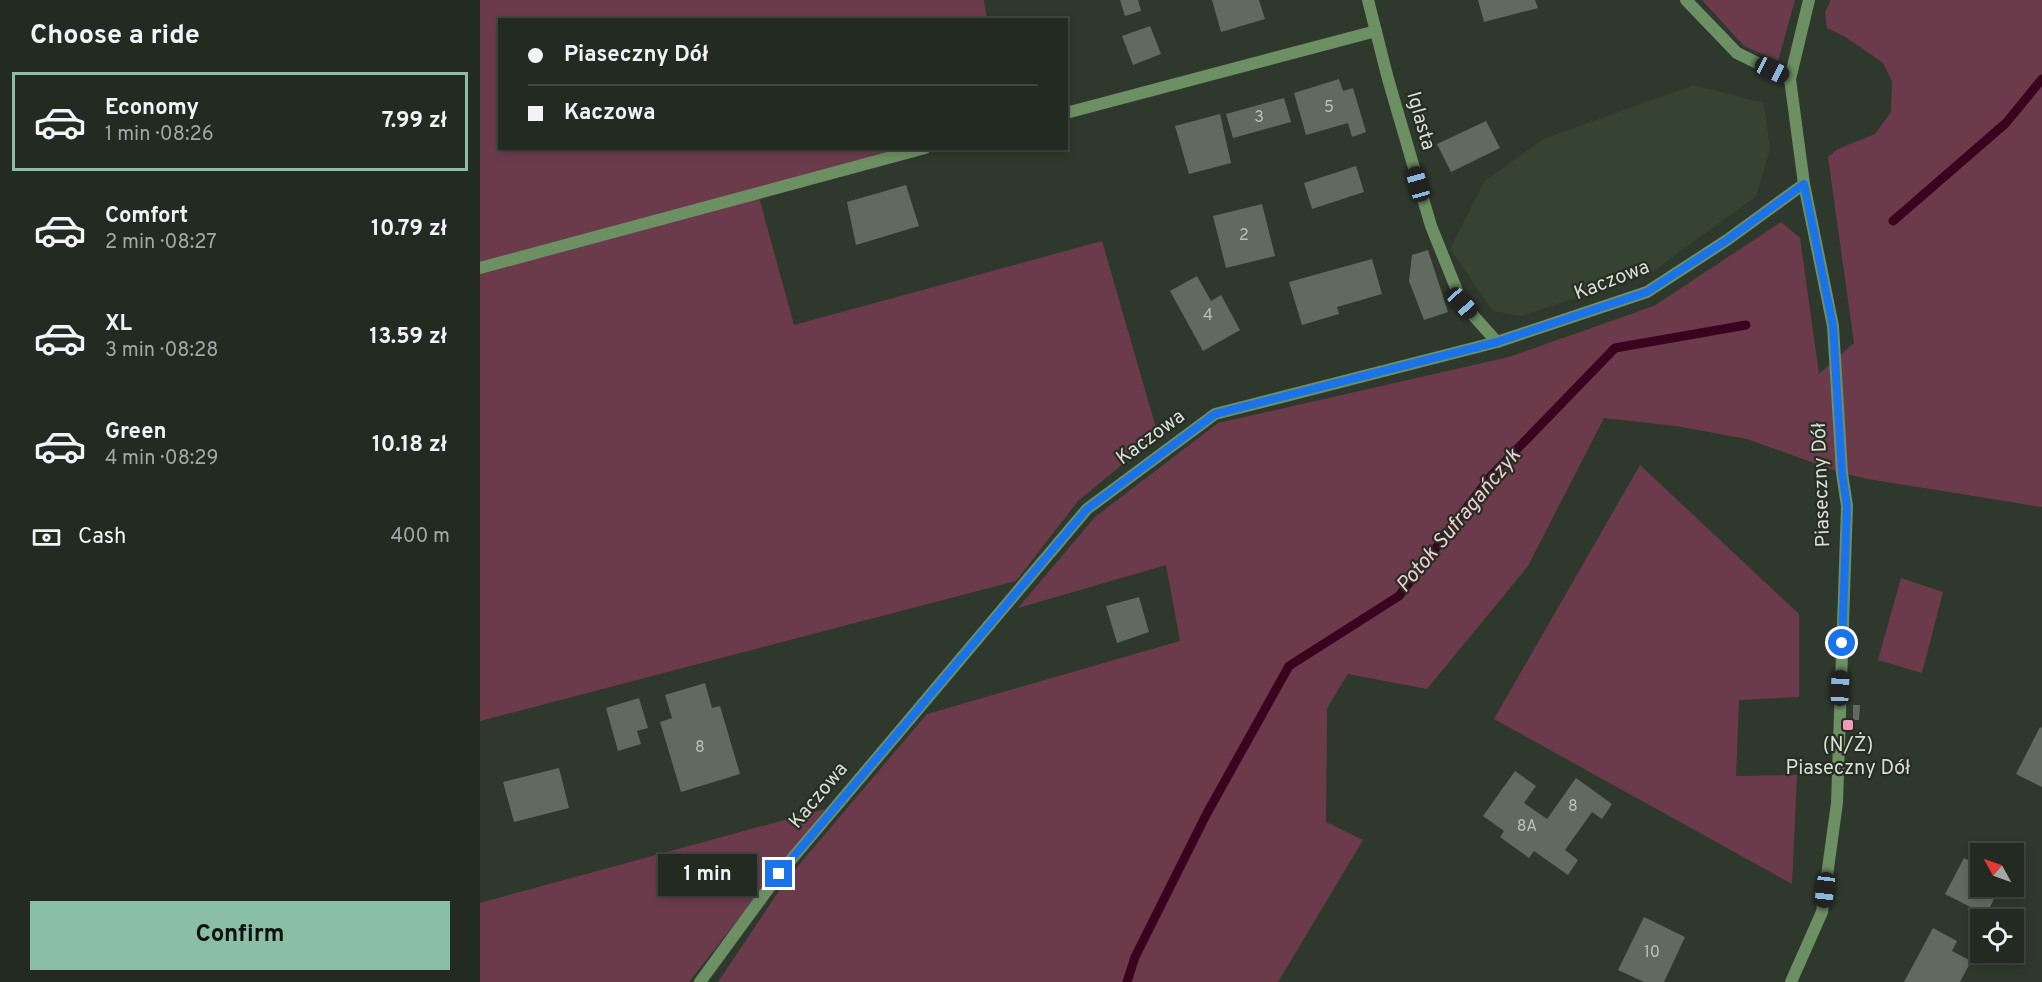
<!DOCTYPE html>
<html lang="en">
<head>
<meta charset="utf-8">
<style>
  :root { --surface:#232a22; --page:#2b322a; --text:#f1f3f6; --muted:#a3a7a5; --line:#404640; --accent:#8abfa5 }
  body { margin:0; font-family:Overpass,sans-serif; background:var(--page); color:var(--text); height:100vh; display:flex; flex-direction:column; font-size:22px; white-space:nowrap }
  * { box-sizing:border-box; margin:0 }
  p { font-size:20px; color:var(--muted) }
  .icon { flex:none; width:33px; height:33px; fill:none; stroke:currentColor; stroke-width:2; stroke-linecap:round; stroke-linejoin:round }
  .map { position:relative; flex:1; overflow:hidden }
  .side { display:flex; flex-direction:column; background:var(--surface); width:480px }
  .side>* { flex:none }
  .guide { position:absolute; left:18px; top:18px; width:570px; height:132px; border-radius:0px; box-shadow:0 3px 9px #0003,0 0 0 2px var(--line); display:grid; align-content:center; height:132px; padding:0 30px; background:var(--surface) }
  .needle { width:39px; rotate:310deg }
  .controls { position:absolute; left:1490px; top:843px; display:grid; gap:12px }
  .controls a { display:grid; place-items:center; width:54px; height:54px; border-radius:0px; background:var(--surface); box-shadow:0 3px 9px #0003,0 0 0 2px var(--line); font-size:30px }
  .end { position:absolute; width:27px; height:27px; margin:-14px; border:8px solid #1a73e8; background:#fff; box-shadow:0 0 0 3px #fff }
  .from { border-radius:50% }
  .bubble { position:absolute; height:42px; border-radius:0px; background:var(--surface); box-shadow:0 3px 9px #0003,0 0 0 2px var(--line); font-size:20px; font-weight:700; line-height:42px; text-align:center }
  .car { position:absolute; width:18px; height:36px; margin:-18px -9px; border-radius:8px; box-shadow:0 0 4px 2px #0007; background:linear-gradient(#222 24%,#8ab4d8 0 40%,#222 0 76%,#8ab4d8 0 86%,#222 0) }
  .guide b { display:flex; align-items:center; gap:21px; height:57px; font-size:22px }
  .guide b+b { border-top:2px solid var(--line) }
  .guide i { width:15px; height:15px; background:var(--text) }
  ul { padding:0; list-style:none }
  li { display:flex; align-items:center; gap:18px; height:99px; margin:0 12px 9px; padding:0 18px; border:3px solid transparent; border-radius:0px }
  li div { flex:1 }
  li b { display:block; font-size:22px }
  li em { font-style:normal; font-weight:700 }
  li.active { border-color:var(--accent) }
  li>.icon { width:54px; height:54px; stroke-width:1.5 }
  h2 { padding:0 30px; font-size:27px; line-height:72px }
  .pay { display:flex; align-items:center; gap:15px; height:66px; padding:0 30px; font-size:22px }
  .pay p { margin-inline-start:auto }
  .cta { display:flex; gap:12px; margin-top:auto; padding:12px 30px }
  .cta a { flex:1; height:69px; border-radius:0px; background:var(--accent); color:#111; font-size:24px; font-weight:700; line-height:69px; text-align:center }
  main { display:flex; flex:1; min-height:0 }
  .map>svg:first-child { display:block }
</style>
</head>
<body>
<main>
<section class="side">
<h2>Choose a ride</h2>
<ul>
<li class="active"><svg class="icon" aria-label="car" viewBox="0 0 24 24"><path d="M5 17H2v-5l4-1 3-4h7l3 4 3 1v5h-3M9 17h6M6 11h13"/><circle cx="7" cy="17" r="2"/><circle cx="17" cy="17" r="2"/></svg><div><b>Economy</b><p>1 min · 08:26</p></div><em>7.99 zł</em></li>
<li><svg class="icon" aria-label="car" viewBox="0 0 24 24"><path d="M5 17H2v-5l4-1 3-4h7l3 4 3 1v5h-3M9 17h6M6 11h13"/><circle cx="7" cy="17" r="2"/><circle cx="17" cy="17" r="2"/></svg><div><b>Comfort</b><p>2 min · 08:27</p></div><em>10.79 zł</em></li>
<li><svg class="icon" aria-label="car" viewBox="0 0 24 24"><path d="M5 17H2v-5l4-1 3-4h7l3 4 3 1v5h-3M9 17h6M6 11h13"/><circle cx="7" cy="17" r="2"/><circle cx="17" cy="17" r="2"/></svg><div><b>XL</b><p>3 min · 08:28</p></div><em>13.59 zł</em></li>
<li><svg class="icon" aria-label="car" viewBox="0 0 24 24"><path d="M5 17H2v-5l4-1 3-4h7l3 4 3 1v5h-3M9 17h6M6 11h13"/><circle cx="7" cy="17" r="2"/><circle cx="17" cy="17" r="2"/></svg><div><b>Green</b><p>4 min · 08:29</p></div><em>10.18 zł</em></li>
</ul>
<div class="pay"><svg class="icon" aria-label="cash" viewBox="0 0 24 24"><path d="M3 7h18v10H3z"/><circle cx="12" cy="12" r="2"/></svg>Cash<p>400 m</p></div>
<div class="cta"><a>Confirm</a></div>
</section>
<div class="map">
<svg width="1562" height="982" viewBox="0 0 1562 982">
  <rect width="100%" height="100%" fill="#2f382d"/>
  <polygon fill="#364333" points="1214,85 1284,103 1290,150 1276,196 1171,273 1041,316 1013,311 970,249 1004,182 1063,139"/>
  <g fill="#6b3b4c">
    <polygon points="0,0 504,0 507,19 20,20 20,148 445,149 278,194 314,325 622,241 678,435 598,501 536,581 0,721"/>
    <polygon points="1222,0 1315,0 1298,61 1264,46"/>
    <polygon points="1351,0 1562,0 1562,507 1388,479 1362,473 1267,439 1196,426 1124,418 1048,566 947,689 868,674 847,708 846,822 883,840 798,982 238,982 307,879 447,714 700,641 686,565 538,608 615,517 738,423 1029,357 1174,306 1301,222 1320,238 1339,374 1374,343 1348,157 1358,149 1395,134 1411,112 1412,81 1403,63 1364,36 1347,28 1345,12"/>
    <polygon points="1160,465 1319,614 1319,697 1259,700 1256,776 1317,775 1312,884 1014,719"/>
    <polygon points="1421,578 1463,592 1442,673 1398,660"/>
    <polygon points="345,809 209,982 0,982 0,903"/>
  </g>
  <g fill="none" stroke-linecap="round" stroke-linejoin="round">
    <g stroke="#39041d" stroke-width="9">
      <polyline points="1413,221 1526,123 1562,79"/>
      <polyline points="647,982 655,957 726,815 809,666 919,596 1011,476 1135,348 1266,325"/>
    </g>
  </g>
  <g fill="#616a5e">
    <polygon points="640,0 658,0 661,11 645,16"/>
    <polygon points="732,0 779,0 785,19 741,32"/>
    <polygon points="998,0 1055,0 1058,8 1004,22"/>
    <polygon points="670,26 681,54 653,65 642,36"/>
    <polygon points="859,79 863,91 873,88 886,132 872,137 868,123 826,135 814,93"/>
    <polygon points="804,98 811,122 753,138 746,114"/>
    <polygon points="740,114 751,163 709,174 695,126"/>
    <polygon points="1006,121 1020,148 971,172 957,144"/>
    <polygon points="876,166 884,192 832,209 824,183"/>
    <polygon points="426,185 439,226 376,245 367,202"/>
    <polygon points="782,204 795,256 746,268 733,216"/>
    <polygon points="948,250 968,312 944,320 929,281 932,255"/>
    <polygon points="892,259 902,294 857,307 859,314 822,325 809,282"/>
    <polygon points="717,276 731,301 741,295 760,330 723,351 690,291"/>
    <polygon points="659,597 669,632 637,643 626,606"/>
    <polygon points="225,683 232,708 240,706 260,774 201,792 180,722 192,718 185,695"/>
    <polygon points="159,698 168,728 157,731 161,744 138,751 126,708"/>
    <polygon points="1373,705 1380,705 1379,720 1373,720"/>
    <polygon points="1560,727 1562,728 1562,787 1536,774"/>
    <polygon points="79,768 89,808 34,822 23,782"/>
    <polygon points="1035,771 1056,786 1044,803 1067,819 1096,778 1132,804 1122,819 1112,812 1085,850 1098,860 1088,875 1054,851 1049,858 1020,837 1024,831 1003,816"/>
    <polygon points="1484,858 1500,866 1500,886 1533,886 1533,883 1536,885 1530,898 1518,891 1506,915 1465,894"/>
    <polygon points="1164,917 1205,937 1184,982 1164,982 1138,970"/>
    <polygon points="1453,928 1477,941 1472,951 1491,961 1480,982 1424,982"/>
  </g>
  <g fill="none" stroke-linecap="round" stroke-linejoin="round">
    <g stroke="#6c8f63" stroke-width="12">
      <polyline points="586,113 896,31"/>
      <polyline points="0,268 445,148"/>
    </g>
    <g stroke="#6c8f63" stroke-width="12">
      <polyline points="888,0 908,79 951,226 982,303 1017,342"/>
      <polyline points="1206,0 1257,53 1310,79"/>
      <polyline points="220,982 299,874 607,509 735,414 1017,342 1167,292 1247,240 1324,184"/>
      <polyline points="1311,982 1342,912 1357,803 1367,506 1362,473 1353,326 1324,184 1310,79 1329,0"/>
    </g>
  </g>
  <g fill="none" stroke-linecap="round" stroke-linejoin="round">
    <polyline stroke="#1a73e8" stroke-width="8" points="299,874 607,509 735,414 1017,342 1167,292 1247,240 1324,184 1353,326 1362,473 1367,506 1362,643"/>
  </g>
  <rect fill="#f09ab7" stroke="#262e23" stroke-width="2" x="1362" y="719" width="12" height="12" rx="3"/>
  <g text-anchor="middle" dominant-baseline="central" stroke-width="4.5" stroke-linejoin="round" paint-order="stroke">
    <g font-size="16" fill="#bac1b9">
      <text x="849" y="108">5</text>
      <text x="779" y="118">3</text>
      <text x="764" y="236">2</text>
      <text x="728" y="316">4</text>
      <text x="220" y="748">8</text>
      <text x="1093" y="807">8</text>
      <text x="1047" y="827">8A</text>
      <text x="1172" y="953">10</text>
    </g>
    <g font-size="20" fill="#d8ded7" stroke="#262e23">
      <text transform="translate(940 121) rotate(74)">Iglasta</text>
      <text transform="translate(1132 281) rotate(-21)">Kaczowa</text>
      <text transform="translate(671 438) rotate(-36)">Kaczowa</text>
      <text transform="translate(1342 485) rotate(-92)">Piaseczny Dół</text>
      <text transform="translate(339 796) rotate(-50)">Kaczowa</text>
    </g>
    <g font-size="20" fill="#d8ded7" stroke="#262e23">
      <text x="1368" y="746">(N/Ż)<tspan x="1368" dy="23">Piaseczny Dół</tspan></text>
    </g>
    <g font-size="21" font-style="italic" fill="#f5c8d5" stroke="#262e23">
      <text transform="translate(979 521) rotate(-50)">Potok Sufragańczyk</text>
    </g>
  </g>
</svg>
<div class="controls">
<a><svg class="needle" viewBox="-14 -14 28 28"><path d="M0-13l5 13h-10z" fill="#e53935"/><path d="M0 13l5-13h-10z" fill="#a3a7a5"/></svg></a>
<a><svg class="icon" aria-label="locate" viewBox="0 0 24 24"><circle cx="12" cy="12" r="6"/><path d="M12 2v4M12 18v4M2 12h4M18 12h4"/></svg></a>
</div>
<i class="end from" style="left:1362px;top:643px"></i>
<i class="end" style="left:299px;top:874px"></i>
<div class="bubble" style="left:178px;top:854px;width:99px">1 min</div>
<i class="car" style="left:1292px;top:70px;rotate:116deg"></i>
<i class="car" style="left:938px;top:184px;rotate:344deg"></i>
<i class="car" style="left:982px;top:303px;rotate:138deg"></i>
<i class="car" style="left:1360px;top:688px;rotate:2deg"></i>
<i class="car" style="left:1345px;top:890px;rotate:187deg"></i>
<div class="guide">
<b><i class="from"></i>Piaseczny Dół</b>
<b><i></i>Kaczowa</b>
</div>
</div>
</main>
</body>
</html>
